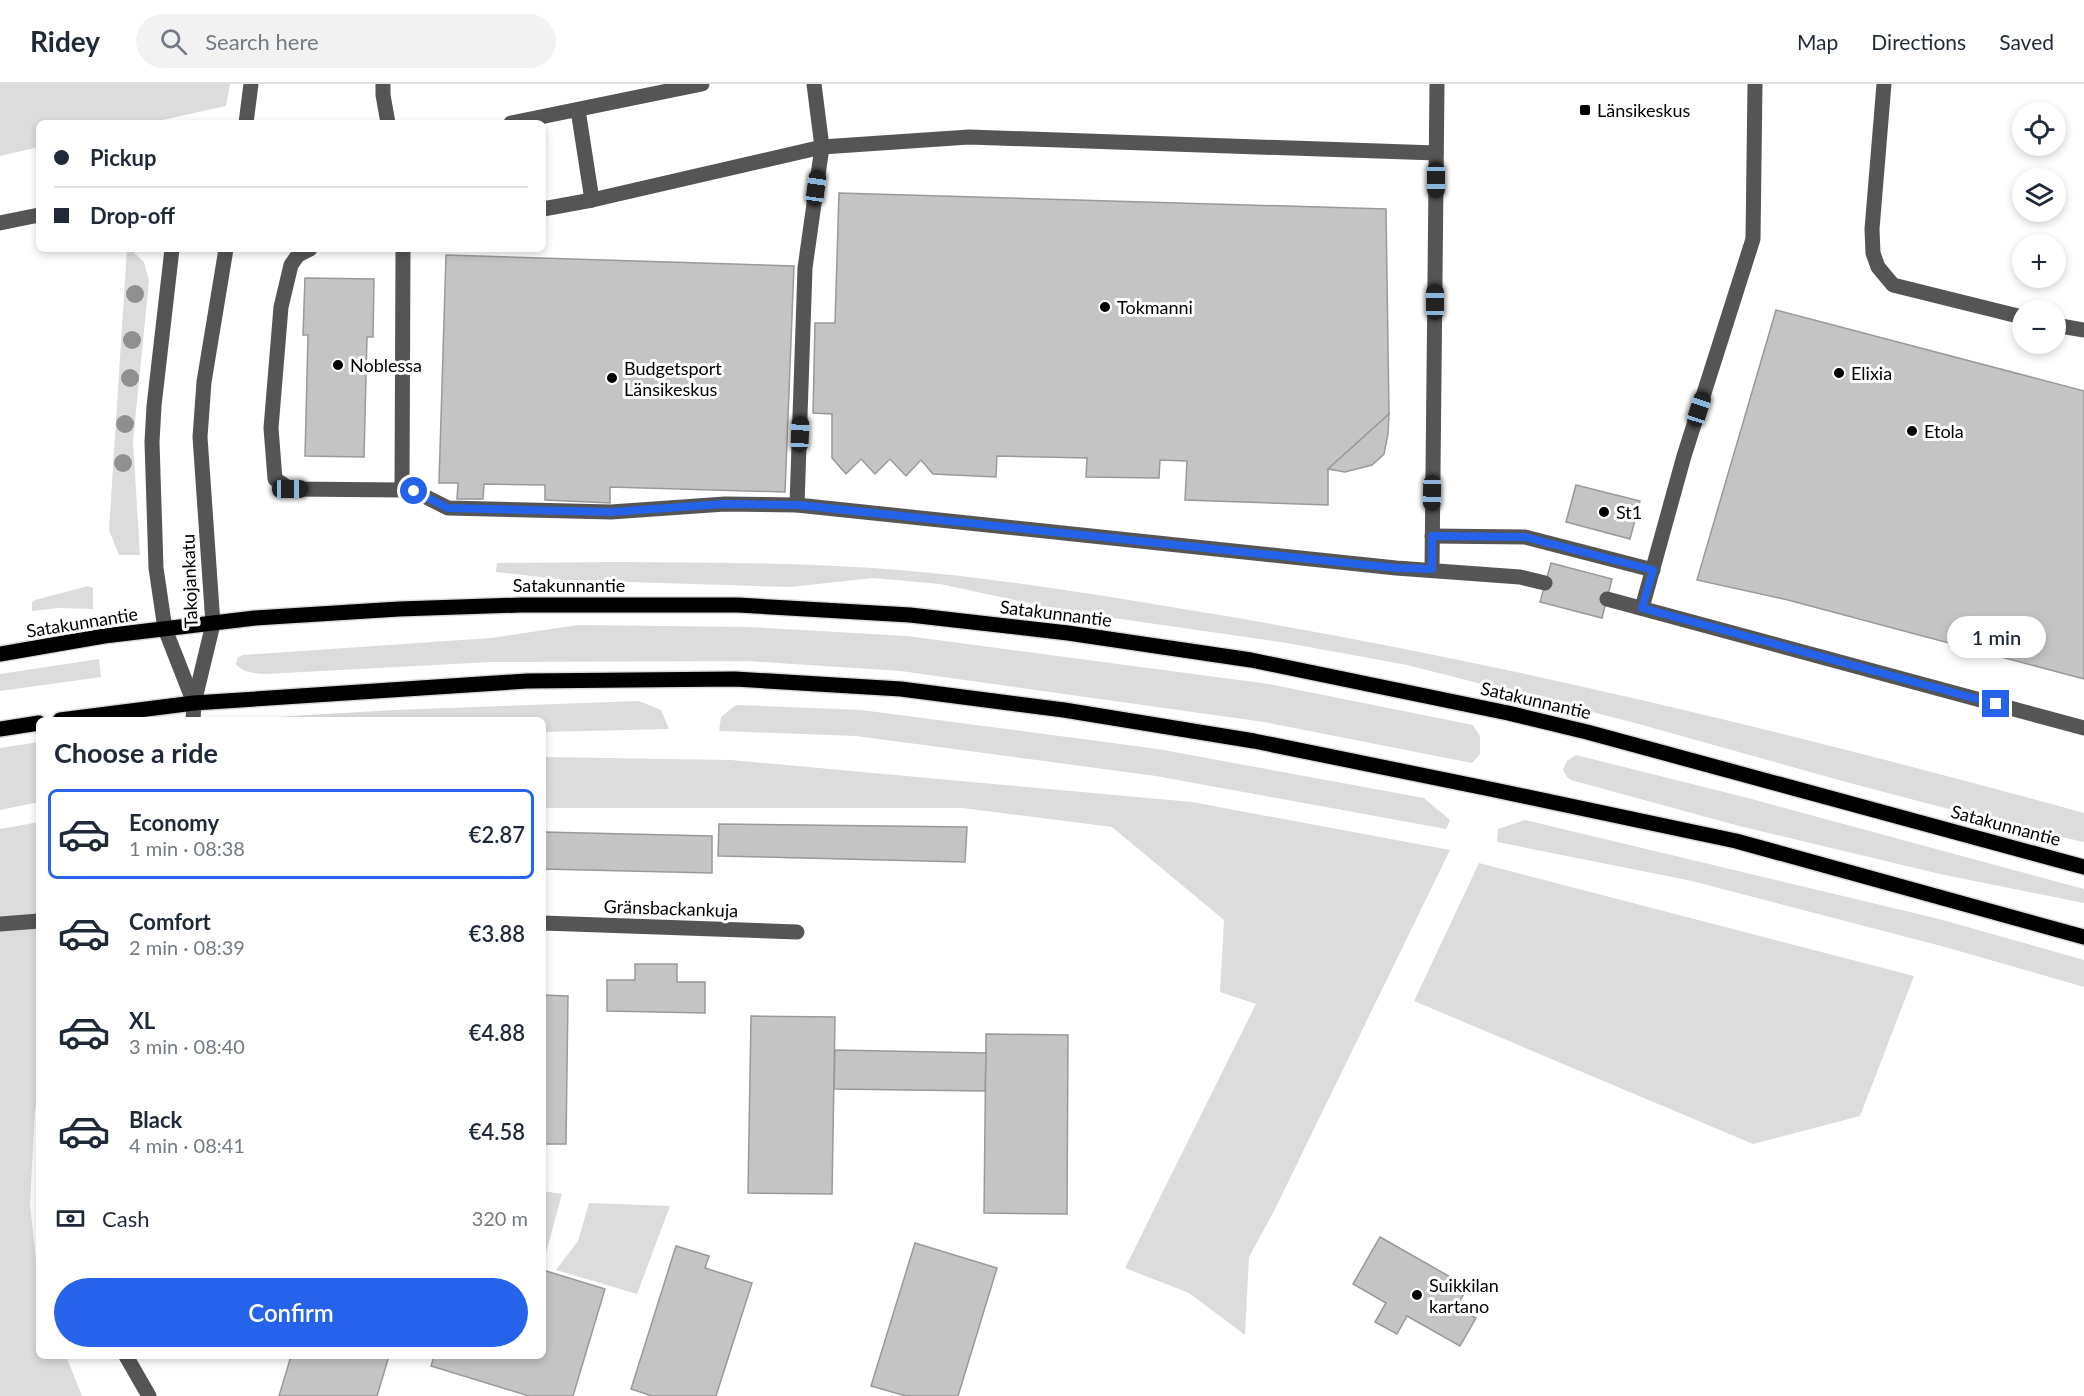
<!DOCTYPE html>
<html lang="en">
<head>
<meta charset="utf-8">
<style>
  :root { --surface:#fff; --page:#f2f2f3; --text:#1f2937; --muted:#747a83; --line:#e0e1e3; --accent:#2563eb }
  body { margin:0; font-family:Lato,sans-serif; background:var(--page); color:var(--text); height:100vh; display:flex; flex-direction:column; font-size:22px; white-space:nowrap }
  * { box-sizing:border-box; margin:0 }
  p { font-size:20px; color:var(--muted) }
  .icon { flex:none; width:33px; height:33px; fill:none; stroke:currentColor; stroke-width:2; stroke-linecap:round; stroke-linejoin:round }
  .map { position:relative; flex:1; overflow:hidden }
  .details { position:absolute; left:36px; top:633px; width:510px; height:642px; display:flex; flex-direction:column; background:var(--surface); border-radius:9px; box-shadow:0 3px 9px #0003 }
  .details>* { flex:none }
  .banner { position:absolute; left:36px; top:36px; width:510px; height:132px; border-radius:9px; box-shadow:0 3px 9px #0003; display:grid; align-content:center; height:132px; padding:0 18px; background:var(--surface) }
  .fabs { position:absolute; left:2012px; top:18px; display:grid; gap:12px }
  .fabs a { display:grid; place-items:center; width:54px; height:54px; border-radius:50%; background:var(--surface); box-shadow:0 3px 9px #0003; font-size:30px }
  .end { position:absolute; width:27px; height:27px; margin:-14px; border:8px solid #2563eb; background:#fff; box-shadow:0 0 0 3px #fff }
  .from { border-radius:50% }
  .bubble { position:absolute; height:42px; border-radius:21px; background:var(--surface); box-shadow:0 3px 9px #0003; font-size:20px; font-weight:600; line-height:42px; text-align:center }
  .car { position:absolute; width:18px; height:36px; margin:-18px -9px; border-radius:8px; box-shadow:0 0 4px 2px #0007; background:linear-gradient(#222 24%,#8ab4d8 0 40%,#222 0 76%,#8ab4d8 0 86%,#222 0) }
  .banner b { display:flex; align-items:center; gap:21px; height:57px; font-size:22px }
  .banner b+b { border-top:2px solid var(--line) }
  .banner i { width:15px; height:15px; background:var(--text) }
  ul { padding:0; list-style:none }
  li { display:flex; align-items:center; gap:18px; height:90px; margin:0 12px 9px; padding:0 6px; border:3px solid transparent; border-radius:9px }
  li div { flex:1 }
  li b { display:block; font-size:22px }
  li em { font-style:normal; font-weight:600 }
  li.selected { border-color:var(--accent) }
  li>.icon { width:54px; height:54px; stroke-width:1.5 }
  h2 { padding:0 18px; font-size:27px; line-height:72px }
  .pay { display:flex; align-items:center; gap:15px; height:66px; padding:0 18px; font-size:22px }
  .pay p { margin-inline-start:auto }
  .cta { display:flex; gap:12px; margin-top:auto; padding:12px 18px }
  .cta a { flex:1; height:69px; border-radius:36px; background:var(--accent); color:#fff; font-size:24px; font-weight:600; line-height:69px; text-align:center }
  header { display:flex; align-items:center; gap:36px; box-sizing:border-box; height:84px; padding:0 30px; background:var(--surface); border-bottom:2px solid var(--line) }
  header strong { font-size:28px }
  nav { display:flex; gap:33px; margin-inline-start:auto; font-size:21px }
  .search { width:420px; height:54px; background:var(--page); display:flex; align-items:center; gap:15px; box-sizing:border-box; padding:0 21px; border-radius:33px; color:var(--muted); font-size:22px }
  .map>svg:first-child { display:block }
</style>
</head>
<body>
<header>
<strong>Ridey</strong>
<div class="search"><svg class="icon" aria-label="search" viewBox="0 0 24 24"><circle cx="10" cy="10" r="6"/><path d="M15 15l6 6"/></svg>Search here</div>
<nav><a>Map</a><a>Directions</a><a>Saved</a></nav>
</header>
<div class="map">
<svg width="2084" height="1312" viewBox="0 0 2084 1312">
  <rect width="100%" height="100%" fill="#fff"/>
  <g fill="#dcdcdc">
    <polygon points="0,0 230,0 226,22 149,39 39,39 39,63 0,72"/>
    <polygon points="127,165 130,165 144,178 149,197 133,357 140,471 119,471 109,446"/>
    <path d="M613,478c95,1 191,0 286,8 97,8 194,24 290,40 303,49 600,122 895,203v29l-63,-14 -175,-46 -211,-59 -228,-58 -120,-22 -222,-32 -125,-27 -67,-6 -83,9 -224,-7 -70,-8 1,-9z"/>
    <polygon points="88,502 93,504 93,525 59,524 32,527 32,518 35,516"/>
    <path d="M578,541l171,2 158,9 362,48 204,41 7,11v18l-8,9 -208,-41 -363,-51 -155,-10 -255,1 -226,12c-10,-1 -22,-1 -29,-10l2,-7 5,-2 248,-17z"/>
    <polygon points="99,575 101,593 0,607 0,590"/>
    <polygon points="639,617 661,626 669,645 543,648 543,636 253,636 259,634 393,626"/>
    <polygon points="736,621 861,626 1158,665 1424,714 1450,736 1446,745 1156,692 856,652 719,647 721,633"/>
    <polygon points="39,658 39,718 0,726 0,664"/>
    <polygon points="1576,671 1748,714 2084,805 2084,819 1940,790 1739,742 1571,696 1567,693 1563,686 1567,677"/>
    <polygon points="543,673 731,676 1192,718 1450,766 1274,1127 1249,1173 1245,1251 1189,1209 1125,1184 1256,920 1220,908 1224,836 1112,743 962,724 543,724"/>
    <polygon points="1525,736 1939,835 2084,876 2084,903 1945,863 1692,797 1497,758 1498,745"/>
    <polygon points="39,738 39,1009 35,1025 30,1120 39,1205 39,1272 66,1272 82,1312 0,1312 0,745"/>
    <polygon points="1479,779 1914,892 1860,1032 1753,1060 1414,917"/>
    <polygon points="543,1107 562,1110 546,1169 543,1168"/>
    <polygon points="589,1119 670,1122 637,1210 556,1186 578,1157"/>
  </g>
  <g fill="#c4c4c4" stroke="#999" stroke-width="1.5">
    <polygon points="839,109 1386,125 1389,330 1328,385 1328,421 1185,416 1187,377 1160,376 1159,394 1086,393 1087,374 997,372 996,393 933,390 921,376 906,392 890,375 875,390 861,375 846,390 832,374 832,330 813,329 815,239 835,239"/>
    <polygon points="446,171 794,182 785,408 610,403 610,419 545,416 545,401 484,400 483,415 457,415 458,399 439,399"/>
    <polygon points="305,194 374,195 373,253 367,253 364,373 305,372 308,251 303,251"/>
    <polygon points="1776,226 2084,307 2084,595 1788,516 1697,496"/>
    <polygon points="1389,330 1388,350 1384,370 1372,381 1345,388 1328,385"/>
    <polygon points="1576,401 1640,417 1630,455 1566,438"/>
    <polygon points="1551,479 1612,495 1602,534 1540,518"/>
    <polygon points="719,740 967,743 965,778 718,772"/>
    <polygon points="543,748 712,752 712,789 543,785"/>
    <polygon points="635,880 677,880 677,898 705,898 705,929 607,927 607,896 635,896"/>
    <polygon points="543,911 568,912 566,1060 543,1060 543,1069"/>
    <polygon points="751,932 835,933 832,1110 748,1109"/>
    <polygon points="986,950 1068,951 1067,1130 984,1129"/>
    <polygon points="835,966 986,969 985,1007 834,1005"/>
    <polygon points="1380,1153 1468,1203 1456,1223 1476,1234 1460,1262 1407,1232 1397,1250 1375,1238 1386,1219 1353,1200"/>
    <polygon points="915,1159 997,1184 958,1312 906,1312 871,1302"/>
    <polygon points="676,1162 709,1172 705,1184 752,1199 716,1312 652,1312 631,1305"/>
    <polygon points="543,1186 605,1205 573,1312 529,1312 431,1282 434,1272 543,1272"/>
    <polygon points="291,1272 389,1272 377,1312 279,1312"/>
  </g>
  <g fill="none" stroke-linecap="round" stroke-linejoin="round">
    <g stroke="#dbdbdb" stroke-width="18">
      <g id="major">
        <polyline points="0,570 104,552 255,534 399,525 521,521 738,521 910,531 1068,549 1251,576 1508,629 1587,648 2084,783"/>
        <polyline points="60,636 194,619 527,597 735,595 901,605 1064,626 1254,657 1490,705 1736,757 2084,853"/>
        <polyline points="0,645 39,639"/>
      </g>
    </g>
    <g stroke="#555" stroke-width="15">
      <polyline points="383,0 383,11 388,39"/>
      <polyline points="1884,0 1872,145 1873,169 1878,183 1893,201 2022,233"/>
      <polyline points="246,39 251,0"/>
      <polyline points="511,39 702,0"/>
      <polyline points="592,116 822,63 969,53 1436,69"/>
      <polyline points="543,125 592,116 578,26"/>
      <polyline points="0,139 39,131"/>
      <polyline points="172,165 154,322 152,358 156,484 165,545 194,619"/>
      <polyline points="310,165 298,171 291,181 281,223 271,344 275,395 290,405 402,406 403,165"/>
      <polyline points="2055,241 2084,246"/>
      <polyline points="402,406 414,407 448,424 611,428 725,420 797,421 1396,484 1520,493 1545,499"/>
      <polyline points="797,421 805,184 822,63 814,0"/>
      <polyline points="1432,452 1525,453 1653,486"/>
      <polyline points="1432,485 1437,0"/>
      <polyline points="1607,515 2084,644"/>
      <polyline points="1642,524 1684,372 1753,155 1755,0"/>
      <polyline points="193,636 194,619 213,540 200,353 204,298 226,165"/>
      <polyline points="543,839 797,848"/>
      <polyline points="0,840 39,837"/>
      <polyline points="126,1272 149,1312"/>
    </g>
    <use href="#major" stroke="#000" stroke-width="15"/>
  </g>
  <g fill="#8f8f8f">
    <circle cx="135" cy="210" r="9"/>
    <circle cx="132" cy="256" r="9"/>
    <circle cx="130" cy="294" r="9"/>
    <circle cx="125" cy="340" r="9"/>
    <circle cx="123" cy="379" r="9"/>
  </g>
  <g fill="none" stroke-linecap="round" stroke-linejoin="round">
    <polyline stroke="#2563eb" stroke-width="8" points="414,407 448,424 611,428 724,420 798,421 1396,484 1432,485 1432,452 1525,453 1653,486 1642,524 1996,620"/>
  </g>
  <g fill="#000" stroke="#fff" stroke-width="2">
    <rect x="1579" y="20" width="12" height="12" rx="3"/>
    <circle cx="1105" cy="223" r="6"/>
    <circle cx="338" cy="281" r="6"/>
    <circle cx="1839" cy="289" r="6"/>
    <circle cx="612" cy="294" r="6"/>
    <circle cx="1912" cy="347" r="6"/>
    <circle cx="1604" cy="428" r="6"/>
    <circle cx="1417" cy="1211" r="6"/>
  </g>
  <g text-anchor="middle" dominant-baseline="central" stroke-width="6" stroke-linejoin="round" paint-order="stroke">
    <g font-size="18" fill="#000" stroke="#fff" text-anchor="start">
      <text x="1597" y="26">Länsikeskus</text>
      <text x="1117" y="223">Tokmanni</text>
      <text x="350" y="281">Noblessa</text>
      <text x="624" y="284">Budgetsport<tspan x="624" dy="21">Länsikeskus</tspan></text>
      <text x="1851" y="289">Elixia</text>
      <text x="1924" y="347">Etola</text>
      <text x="1616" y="428">St1</text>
      <text x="1429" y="1201">Suikkilan<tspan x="1429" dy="21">kartano</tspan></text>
    </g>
    <g font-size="18" fill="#000" stroke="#fff">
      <text transform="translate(189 497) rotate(-92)">Takojankatu</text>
      <text x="569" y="501">Satakunnantie</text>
      <text transform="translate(1056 529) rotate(7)">Satakunnantie</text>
      <text transform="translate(82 538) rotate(-9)">Satakunnantie</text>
      <text transform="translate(1536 616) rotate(13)">Satakunnantie</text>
      <text transform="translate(2006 741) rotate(15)">Satakunnantie</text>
      <text transform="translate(671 824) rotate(2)">Gränsbackankuja</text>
    </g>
  </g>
</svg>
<div class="fabs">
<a><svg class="icon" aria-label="locate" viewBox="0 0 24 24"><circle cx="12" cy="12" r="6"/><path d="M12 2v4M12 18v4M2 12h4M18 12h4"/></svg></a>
<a><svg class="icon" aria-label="layers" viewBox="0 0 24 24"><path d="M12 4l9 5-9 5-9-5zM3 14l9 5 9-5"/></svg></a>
<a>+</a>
<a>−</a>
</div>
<i class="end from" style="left:414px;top:407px"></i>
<i class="end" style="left:1996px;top:620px"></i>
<div class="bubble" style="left:1947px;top:532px;width:99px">1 min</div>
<i class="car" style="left:1436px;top:96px;rotate:180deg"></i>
<i class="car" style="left:816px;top:104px;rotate:8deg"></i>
<i class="car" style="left:1435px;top:218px;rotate:0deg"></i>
<i class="car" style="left:1699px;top:325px;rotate:18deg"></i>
<i class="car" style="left:800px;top:350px;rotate:2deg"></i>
<i class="car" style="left:290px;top:405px;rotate:90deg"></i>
<i class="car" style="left:1432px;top:409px;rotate:181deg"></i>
<div class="banner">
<b><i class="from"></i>Pickup</b>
<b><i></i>Drop-off</b>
</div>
<section class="details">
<h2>Choose a ride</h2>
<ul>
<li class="selected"><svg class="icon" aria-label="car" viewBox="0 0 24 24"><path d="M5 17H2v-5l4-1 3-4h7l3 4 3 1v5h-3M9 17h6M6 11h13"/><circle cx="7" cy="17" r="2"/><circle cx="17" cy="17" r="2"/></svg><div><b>Economy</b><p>1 min · 08:38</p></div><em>€2.87</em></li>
<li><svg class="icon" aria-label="car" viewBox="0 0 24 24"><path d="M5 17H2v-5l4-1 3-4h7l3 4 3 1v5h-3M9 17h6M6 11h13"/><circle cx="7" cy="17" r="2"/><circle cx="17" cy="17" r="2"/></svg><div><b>Comfort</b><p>2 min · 08:39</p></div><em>€3.88</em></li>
<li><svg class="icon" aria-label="car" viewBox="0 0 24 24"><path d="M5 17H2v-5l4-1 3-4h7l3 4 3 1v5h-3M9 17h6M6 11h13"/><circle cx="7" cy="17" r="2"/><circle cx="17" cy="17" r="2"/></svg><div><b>XL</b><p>3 min · 08:40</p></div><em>€4.88</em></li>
<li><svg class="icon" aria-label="car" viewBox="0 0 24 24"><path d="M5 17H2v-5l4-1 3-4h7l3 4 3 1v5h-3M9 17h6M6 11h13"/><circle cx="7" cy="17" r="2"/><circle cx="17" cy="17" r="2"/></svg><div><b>Black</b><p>4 min · 08:41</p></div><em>€4.58</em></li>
</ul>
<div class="pay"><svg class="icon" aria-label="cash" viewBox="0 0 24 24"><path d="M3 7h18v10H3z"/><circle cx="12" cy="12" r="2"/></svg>Cash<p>320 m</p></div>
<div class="cta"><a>Confirm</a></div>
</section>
</div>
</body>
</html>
